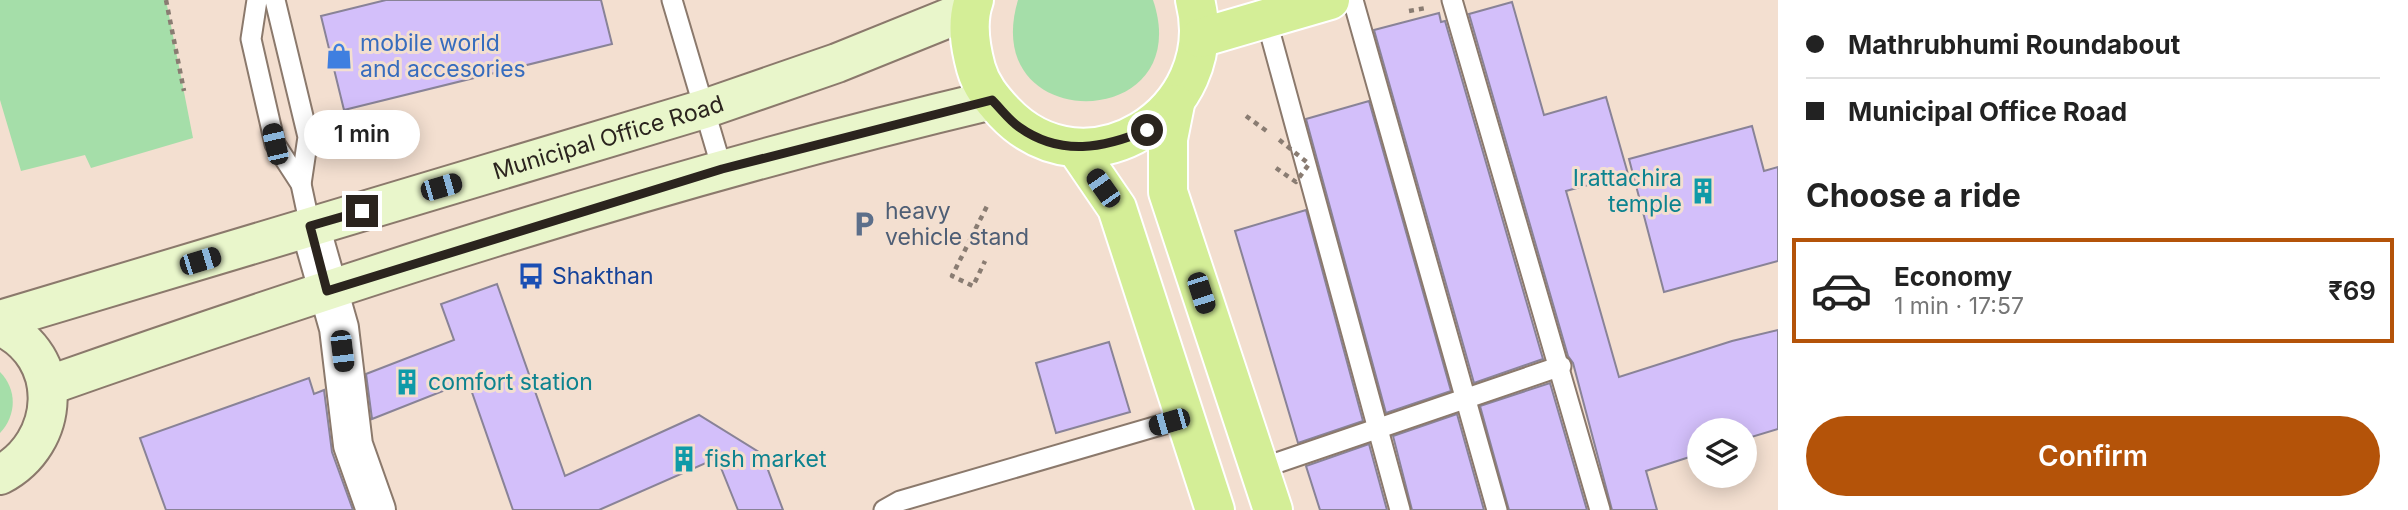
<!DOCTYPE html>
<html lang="en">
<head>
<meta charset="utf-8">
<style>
  :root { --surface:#fff; --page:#f6f6f6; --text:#222; --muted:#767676; --line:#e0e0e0; --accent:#b45309 }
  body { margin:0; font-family:Inter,sans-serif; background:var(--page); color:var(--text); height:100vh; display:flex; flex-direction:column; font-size:26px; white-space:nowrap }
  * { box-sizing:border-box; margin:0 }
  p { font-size:23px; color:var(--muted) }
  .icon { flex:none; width:38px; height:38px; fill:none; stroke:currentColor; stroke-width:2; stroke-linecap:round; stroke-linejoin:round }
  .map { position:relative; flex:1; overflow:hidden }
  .drawer { display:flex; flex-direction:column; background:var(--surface); width:630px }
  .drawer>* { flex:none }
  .hud { display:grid; align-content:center; height:154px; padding:0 28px; background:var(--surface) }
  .controls { position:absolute; left:1687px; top:418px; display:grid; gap:14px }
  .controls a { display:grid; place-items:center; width:70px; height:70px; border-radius:50%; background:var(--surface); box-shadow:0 4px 18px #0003; font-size:35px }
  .end { position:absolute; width:32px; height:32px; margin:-16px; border:9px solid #2b241e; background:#fff; box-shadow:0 0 0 4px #fff }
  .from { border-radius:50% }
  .bubble { position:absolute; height:49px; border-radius:24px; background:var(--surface); box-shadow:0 4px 18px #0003; font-size:23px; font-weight:600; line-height:49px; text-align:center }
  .car { position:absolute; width:21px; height:42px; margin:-21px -10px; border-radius:9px; box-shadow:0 0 5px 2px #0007; background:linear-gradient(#222 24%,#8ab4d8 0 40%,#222 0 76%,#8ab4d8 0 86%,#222 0) }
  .hud b { display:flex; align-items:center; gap:24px; height:66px; font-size:26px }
  .hud b+b { border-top:2px solid var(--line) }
  .hud i { width:18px; height:18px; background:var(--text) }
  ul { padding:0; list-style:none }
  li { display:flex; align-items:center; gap:21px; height:105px; margin:0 14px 10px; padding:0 14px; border:4px solid transparent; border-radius:0px }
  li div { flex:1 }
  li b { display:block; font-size:26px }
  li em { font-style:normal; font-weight:600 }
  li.on { border-color:var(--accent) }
  li>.icon { width:63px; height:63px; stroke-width:1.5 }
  h2 { padding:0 28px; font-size:32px; line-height:84px }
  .cta { display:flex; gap:14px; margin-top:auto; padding:14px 28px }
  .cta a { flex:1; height:80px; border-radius:42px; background:var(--accent); color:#fff; font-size:28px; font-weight:600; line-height:80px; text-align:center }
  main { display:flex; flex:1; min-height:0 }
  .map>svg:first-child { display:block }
</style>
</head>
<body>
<main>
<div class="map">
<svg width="1778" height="510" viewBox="0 0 1778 510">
  <rect width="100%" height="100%" fill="#f3dfd0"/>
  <g fill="#a5dea9">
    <polygon points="0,0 166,0 193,138 91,168 85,155 21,171 0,100"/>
    <path d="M1018,0h135c45,133 -176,137 -135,0z"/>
    <path d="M0,372c17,17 17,43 0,61z"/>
  </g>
  <g fill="#d3bffa" stroke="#898397" stroke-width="2">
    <polygon points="386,0 601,0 612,44 344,110 321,16"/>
    <polygon points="1512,2 1544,115 1606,97 1628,174 1566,191 1619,377 1732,341 1778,330 1778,429 1745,439 1745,430 1699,430 1699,454 1646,471 1657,510 1612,510 1573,363 1568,356 1469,14"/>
    <polygon points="1439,13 1441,22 1445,21 1543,359 1474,383 1374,30"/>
    <polygon points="1369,101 1451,391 1386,413 1306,119"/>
    <polygon points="1752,126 1764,171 1778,167 1778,261 1664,292 1629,159"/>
    <polygon points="1306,210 1363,421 1298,443 1235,231"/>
    <polygon points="497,284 565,476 699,415 762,454 783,510 738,510 717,458 599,510 513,510 468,381 372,419 366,374 454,340 441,304"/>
    <polygon points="1109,342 1130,412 1056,433 1036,363"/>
    <polygon points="309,378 314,394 324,390 332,452 353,510 166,510 140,438"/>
    <polygon points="1550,383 1587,510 1509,510 1480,406"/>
    <polygon points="1457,414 1484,510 1412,510 1393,436"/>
    <polygon points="1369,444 1387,510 1320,510 1306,466"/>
  </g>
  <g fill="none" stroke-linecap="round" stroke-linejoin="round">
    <g stroke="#8b796c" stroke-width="23">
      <g id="lane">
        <polyline points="257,0 251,39 275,144 301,184 310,226"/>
        <polyline points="275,0 308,137 301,184"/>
        <polyline points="672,0 722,169"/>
        <polyline points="1353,0 1497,510"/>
        <polyline points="1452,0 1600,510"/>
        <polyline points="1266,18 1400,510"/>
        <polyline points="1259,469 1561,366"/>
        <polyline points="884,510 900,501 1185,418"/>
      </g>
    </g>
    <g stroke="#8b796c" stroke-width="42">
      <polyline id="street" points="310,226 339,328 353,445 376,510"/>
    </g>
    <g stroke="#8b796c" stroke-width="42">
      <g id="secondary">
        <path id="s1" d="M0,320l704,-211 133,-46 134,-54"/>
        <path d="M0,326c66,30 61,117 0,149"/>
        <path d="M47,386c310,-109 625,-210 945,-286"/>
      </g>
    </g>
    <g stroke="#fff" stroke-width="42">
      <g id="primary">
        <path d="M974,0c-8,22 -4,46 2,68 5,18 16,31 28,44 82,87 220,1 191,-112"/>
        <polyline points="1200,38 1330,0"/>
        <polyline points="1175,104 1168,139 1168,192 1273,510"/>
        <polyline points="1076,148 1117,208 1215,510"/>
      </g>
    </g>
    <g stroke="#897c72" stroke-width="4.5" stroke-dasharray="5 5" stroke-linecap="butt">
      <polyline points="166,0 184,91"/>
      <polyline points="1409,11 1426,8"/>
      <polyline points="1246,116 1268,132"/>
      <polyline points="971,238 988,204"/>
    </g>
    <use href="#lane" stroke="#fff" stroke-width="19"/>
    <use href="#street" stroke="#fff" stroke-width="38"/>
    <use href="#secondary" stroke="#e9f6cb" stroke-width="38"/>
    <use href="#primary" stroke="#d4ee97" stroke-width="38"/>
    <g stroke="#897c72" stroke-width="4.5" stroke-dasharray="5 5" stroke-linecap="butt">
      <polyline points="1276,168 1296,182 1309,164 1277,138"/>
      <polyline points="971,238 952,276 973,286 985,261"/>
    </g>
  </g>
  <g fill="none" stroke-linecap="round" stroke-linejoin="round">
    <path stroke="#2b241e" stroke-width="9" d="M362,211l-52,15 17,65 395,-122 270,-69c9,9 17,20 27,27 42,30 85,21 128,3"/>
  </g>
  <defs>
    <g id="shop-bare" transform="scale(2.1)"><path d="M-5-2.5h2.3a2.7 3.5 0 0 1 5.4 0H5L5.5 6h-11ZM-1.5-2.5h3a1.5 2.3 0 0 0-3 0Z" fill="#3f7fe0" stroke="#f3dfd0" stroke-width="2.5" paint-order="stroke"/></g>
    <g id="building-bare" transform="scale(2.1)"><path d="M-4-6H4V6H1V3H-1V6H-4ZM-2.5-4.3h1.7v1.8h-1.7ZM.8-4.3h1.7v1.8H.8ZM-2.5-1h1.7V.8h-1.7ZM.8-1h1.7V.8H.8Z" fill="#0f9aa8" stroke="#f3dfd0" stroke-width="2.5" paint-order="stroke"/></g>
    <g id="parking-bare" transform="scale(2.1)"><path d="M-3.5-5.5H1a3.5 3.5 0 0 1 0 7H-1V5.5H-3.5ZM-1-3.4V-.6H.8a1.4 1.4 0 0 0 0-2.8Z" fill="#5c6f8a" stroke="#f3dfd0" stroke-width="2.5" paint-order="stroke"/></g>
    <g id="bus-bare" transform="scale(2.1)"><path d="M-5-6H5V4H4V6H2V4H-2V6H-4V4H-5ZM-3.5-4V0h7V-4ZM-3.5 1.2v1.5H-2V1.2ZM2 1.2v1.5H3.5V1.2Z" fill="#1a4fb4" stroke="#f3dfd0" stroke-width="2.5" paint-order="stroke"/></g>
  </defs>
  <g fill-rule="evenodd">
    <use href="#shop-bare" x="339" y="56"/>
    <use href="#building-bare" x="1703" y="191"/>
    <use href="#parking-bare" x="864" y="224"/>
    <use href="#bus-bare" x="531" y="276"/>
    <use href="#building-bare" x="407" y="382"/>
    <use href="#building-bare" x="684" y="459"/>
  </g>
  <g text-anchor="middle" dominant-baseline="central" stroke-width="6" stroke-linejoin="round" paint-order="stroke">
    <g font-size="23" fill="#366cbe" stroke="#f3dfd0" text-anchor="start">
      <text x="360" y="43">mobile world<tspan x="360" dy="26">and accesories</tspan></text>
    </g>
    <g font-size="23" fill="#2b241e" stroke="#f3dfd0">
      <text stroke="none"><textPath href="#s1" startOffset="635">Municipal Office Road</textPath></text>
    </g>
    <g font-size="23" fill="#0d838f" stroke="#f3dfd0" text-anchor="start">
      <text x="1682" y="178" text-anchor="end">Irattachira<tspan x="1682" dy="26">temple</tspan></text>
      <text x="428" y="382">comfort station</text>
      <text x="705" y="459">fish market</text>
    </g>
    <g font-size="23" fill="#4e5e75" stroke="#f3dfd0" text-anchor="start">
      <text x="885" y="211">heavy<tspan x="885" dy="26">vehicle stand</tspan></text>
    </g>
    <g font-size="23" fill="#164399" stroke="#f3dfd0" text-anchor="start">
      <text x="552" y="276">Shakthan</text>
    </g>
  </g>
</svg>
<div class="controls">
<a><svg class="icon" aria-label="layers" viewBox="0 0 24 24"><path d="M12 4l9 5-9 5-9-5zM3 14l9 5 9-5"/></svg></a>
</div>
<i class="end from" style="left:1147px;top:130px"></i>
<i class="end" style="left:362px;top:211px"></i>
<div class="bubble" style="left:304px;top:110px;width:116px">1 min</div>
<i class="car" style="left:275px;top:144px;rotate:347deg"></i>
<i class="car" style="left:441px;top:187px;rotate:74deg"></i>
<i class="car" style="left:1103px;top:188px;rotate:325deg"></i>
<i class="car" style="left:200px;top:261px;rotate:73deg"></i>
<i class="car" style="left:1201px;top:293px;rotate:162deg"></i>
<i class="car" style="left:342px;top:351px;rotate:173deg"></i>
<i class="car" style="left:1169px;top:422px;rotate:254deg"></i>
</div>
<section class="drawer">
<div class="hud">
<b><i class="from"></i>Mathrubhumi Roundabout</b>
<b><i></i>Municipal Office Road</b>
</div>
<h2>Choose a ride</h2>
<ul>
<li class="on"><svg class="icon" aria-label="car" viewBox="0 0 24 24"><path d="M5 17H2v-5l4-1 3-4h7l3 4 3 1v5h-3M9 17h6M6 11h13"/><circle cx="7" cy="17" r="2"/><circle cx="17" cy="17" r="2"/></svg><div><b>Economy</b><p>1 min · 17:57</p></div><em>₹69</em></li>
</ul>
<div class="cta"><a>Confirm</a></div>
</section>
</main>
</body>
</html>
